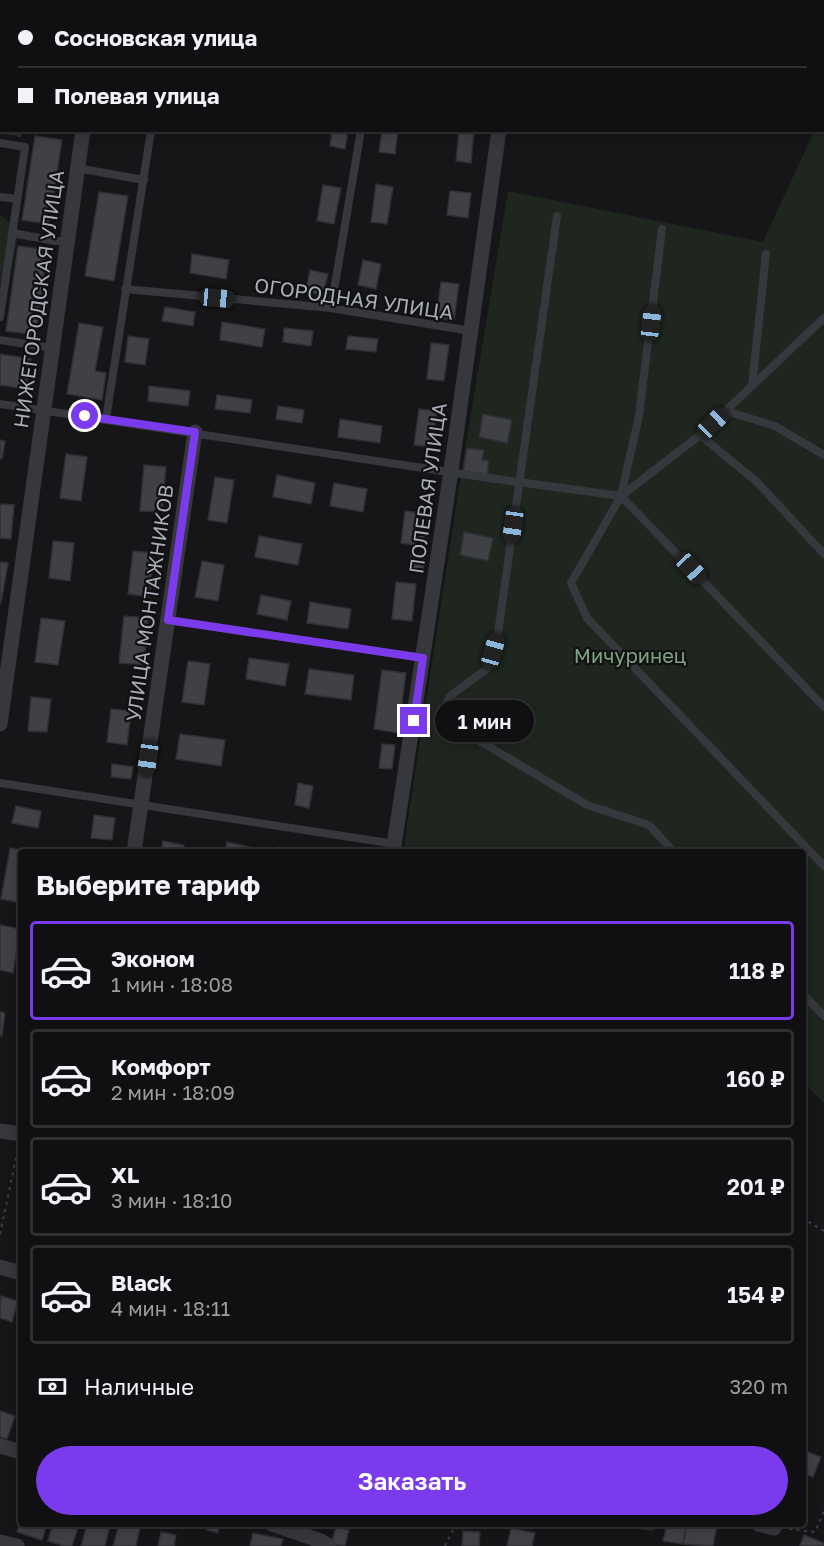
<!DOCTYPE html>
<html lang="ru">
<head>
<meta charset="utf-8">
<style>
  :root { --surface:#101012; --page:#19191b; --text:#f1f3f6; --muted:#9c9d9f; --line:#303032; --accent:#7c3aed }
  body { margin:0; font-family:"Golos Text",sans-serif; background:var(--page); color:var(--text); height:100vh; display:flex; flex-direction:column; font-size:22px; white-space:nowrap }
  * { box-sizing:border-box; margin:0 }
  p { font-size:20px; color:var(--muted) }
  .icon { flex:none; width:33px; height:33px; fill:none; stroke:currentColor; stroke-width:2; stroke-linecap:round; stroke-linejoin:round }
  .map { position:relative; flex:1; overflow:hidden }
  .sheet { position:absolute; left:18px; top:849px; width:788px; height:678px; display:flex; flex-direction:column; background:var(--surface); border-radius:6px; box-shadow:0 3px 15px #0003,0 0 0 2px var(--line) }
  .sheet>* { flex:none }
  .guide { position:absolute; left:0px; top:0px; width:825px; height:132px; box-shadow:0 3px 15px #0003,0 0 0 2px var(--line); display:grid; align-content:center; height:132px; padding:0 18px; background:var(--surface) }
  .end { position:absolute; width:27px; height:27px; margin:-14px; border:8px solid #7c3aed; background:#fff; box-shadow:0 0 0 3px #fff }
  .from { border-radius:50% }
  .bubble { position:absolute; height:42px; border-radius:21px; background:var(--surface); box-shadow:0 3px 15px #0003,0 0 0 2px var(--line); font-size:20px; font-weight:600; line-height:42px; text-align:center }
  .car { position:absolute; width:18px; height:36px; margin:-18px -9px; border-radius:8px; box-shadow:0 0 4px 2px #0007; background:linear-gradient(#222 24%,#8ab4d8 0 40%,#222 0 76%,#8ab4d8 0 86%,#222 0) }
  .guide b { display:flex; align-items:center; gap:21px; height:57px; font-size:22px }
  .guide b+b { border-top:2px solid var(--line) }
  .guide i { width:15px; height:15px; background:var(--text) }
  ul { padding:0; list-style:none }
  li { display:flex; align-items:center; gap:18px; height:99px; margin:0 12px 9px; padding:0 6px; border:3px solid var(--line); border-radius:6px }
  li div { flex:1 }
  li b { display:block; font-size:22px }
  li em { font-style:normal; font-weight:600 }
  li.selected { border-color:var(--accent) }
  li>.icon { width:54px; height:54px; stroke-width:1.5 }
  h2 { padding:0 18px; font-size:27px; line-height:72px }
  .pay { display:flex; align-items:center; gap:15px; height:66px; padding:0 18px; font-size:22px }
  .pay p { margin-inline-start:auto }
  .action { display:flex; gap:12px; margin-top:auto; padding:12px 18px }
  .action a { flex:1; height:69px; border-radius:36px; background:var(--accent); color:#fff; font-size:24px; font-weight:600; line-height:69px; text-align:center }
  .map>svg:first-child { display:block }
</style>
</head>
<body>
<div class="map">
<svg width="824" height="1546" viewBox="0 0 824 1546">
  <rect width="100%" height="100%" fill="#161618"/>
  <g fill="#1e261f">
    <polygon points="824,107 824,1103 803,1082 802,852 403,852 461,474 508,191 763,242 814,131 824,130"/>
    <polygon points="0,215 19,230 9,280 0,282"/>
  </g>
  <g fill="#404145" stroke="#303034" stroke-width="1.5">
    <polygon points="0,60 2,130 18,130 17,135 0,133"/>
    <polygon points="332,130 348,130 345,149 330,146"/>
    <polygon points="382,130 398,130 395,154 379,152"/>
    <polygon points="459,130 474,130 471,163 456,161"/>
    <polygon points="35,136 62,140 49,224 22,220"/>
    <polygon points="376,184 393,187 387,224 371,222"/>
    <polygon points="323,185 341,188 334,224 317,221"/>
    <polygon points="450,191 471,193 468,218 447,215"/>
    <polygon points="99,192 128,196 114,281 85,276"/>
    <polygon points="18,246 47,250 36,335 6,331"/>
    <polygon points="192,254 229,260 226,279 190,273"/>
    <polygon points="363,260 381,264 376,289 358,285"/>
    <polygon points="310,270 328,274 323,295 306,292"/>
    <polygon points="441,282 459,284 454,320 436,318"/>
    <polygon points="165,307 195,312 193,326 162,321"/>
    <polygon points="222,322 265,329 262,347 220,340"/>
    <polygon points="79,323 103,327 95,371 106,373 102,400 67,394"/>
    <polygon points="284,328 313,331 311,346 283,342"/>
    <polygon points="128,336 149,339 145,365 125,362"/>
    <polygon points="348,336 378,339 376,352 346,349"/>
    <polygon points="431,343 449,345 444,381 427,379"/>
    <polygon points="0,354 31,359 26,389 0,385"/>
    <polygon points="149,386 190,391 188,406 148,401"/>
    <polygon points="217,395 252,400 250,413 215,409"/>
    <polygon points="278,406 304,410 302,423 276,419"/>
    <polygon points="419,409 437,411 432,447 414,445"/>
    <polygon points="483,414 512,420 507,443 479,437"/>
    <polygon points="340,419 382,426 380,443 338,437"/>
    <polygon points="0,440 5,441 2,459 0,459"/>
    <polygon points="467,448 484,450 482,460 489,461 487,476 463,472"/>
    <polygon points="66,454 87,457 81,501 60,498"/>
    <polygon points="144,465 166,467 162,512 140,511"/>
    <polygon points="277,475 315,483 311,504 273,497"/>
    <polygon points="215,477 234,480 227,523 208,520"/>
    <polygon points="334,483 367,489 363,512 330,506"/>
    <polygon points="0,504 14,505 11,539 0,538"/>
    <polygon points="405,511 427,514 423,546 401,543"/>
    <polygon points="464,532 493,538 488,561 460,555"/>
    <polygon points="259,536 302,544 298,565 255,557"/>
    <polygon points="53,541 74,543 70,581 49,578"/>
    <polygon points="133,551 154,553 149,597 128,594"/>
    <polygon points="411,554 425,555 423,572 409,571"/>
    <polygon points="202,561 224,565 218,601 195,597"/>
    <polygon points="0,562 8,563 1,603 0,603"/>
    <polygon points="396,582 416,584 412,621 392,619"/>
    <polygon points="261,595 291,601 287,620 257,614"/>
    <polygon points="310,602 351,609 348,629 307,623"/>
    <polygon points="124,616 148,618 144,665 119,663"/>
    <polygon points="41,618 65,621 58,665 35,662"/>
    <polygon points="249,658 289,664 285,686 246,679"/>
    <polygon points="188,661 210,664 204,705 182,702"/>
    <polygon points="309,669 354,675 351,700 305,694"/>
    <polygon points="382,670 406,673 398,733 374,729"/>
    <polygon points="31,697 51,699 47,732 28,731"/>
    <polygon points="111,709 131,711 127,745 107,742"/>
    <polygon points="180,734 225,740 221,766 176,759"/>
    <polygon points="382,744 395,745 392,769 379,768"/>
    <polygon points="112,764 133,767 131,779 111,777"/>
    <polygon points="298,783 313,786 309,808 295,805"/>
    <polygon points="16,806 41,811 38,828 12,823"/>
    <polygon points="94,815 115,818 112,840 91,838"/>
    <polygon points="163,841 184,845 183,852 161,852"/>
    <polygon points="227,842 263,850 263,852 225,852"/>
    <polygon points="279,847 306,852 279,852"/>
    <polygon points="10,848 31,852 21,852 21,903 1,899"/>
    <polygon points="0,925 20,929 13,973 0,970"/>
    <polygon points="0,1012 5,1013 2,1036 0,1036"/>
    <polygon points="1,1296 18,1301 12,1322 0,1318"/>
    <polygon points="0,1411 15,1416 7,1439 0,1437"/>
    <polygon points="802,1450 821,1457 813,1477 802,1473"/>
    <polygon points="21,1521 21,1524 47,1524 42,1540 17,1532"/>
    <polygon points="53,1524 79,1525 72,1546 64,1546 48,1541"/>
    <polygon points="87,1524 109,1529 105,1546 81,1546"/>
    <polygon points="119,1524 140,1528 136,1546 113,1546"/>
    <polygon points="208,1524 219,1526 218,1533 207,1530"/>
    <polygon points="638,1524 653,1524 652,1530 637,1528"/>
    <polygon points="667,1524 687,1524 683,1544 663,1541"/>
    <polygon points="687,1524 717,1526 713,1546 683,1544"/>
    <polygon points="336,1527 349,1530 345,1546 331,1544"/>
    <polygon points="511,1528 535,1533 532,1546 507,1546"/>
    <polygon points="463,1531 480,1532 479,1546 462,1546"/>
    <polygon points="161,1532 176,1535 174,1546 158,1546"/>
    <polygon points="253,1533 283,1539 281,1546 250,1546"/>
    <polygon points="804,1535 824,1543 823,1546 800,1546"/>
  </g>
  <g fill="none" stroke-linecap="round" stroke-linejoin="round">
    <g stroke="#3d3f44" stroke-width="2" stroke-dasharray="3 4.5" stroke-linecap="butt">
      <polyline points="5,0 6,2"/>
      <polyline points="19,137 21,130"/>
      <polyline points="802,1218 824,1231"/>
      <polyline points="0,1234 18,1149"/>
      <polyline points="789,1529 815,1532 824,1511"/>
      <polyline points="445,1546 456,1524"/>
    </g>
    <g stroke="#37383d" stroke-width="8">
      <polyline points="418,0 425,2"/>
      <polyline points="40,2 41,0"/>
      <polyline points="445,2 445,0"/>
      <polyline points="0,51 2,51"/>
      <polyline points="0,143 25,147 0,317"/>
      <polyline points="77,168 144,180"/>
      <polyline points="0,197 17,199"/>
      <polyline points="557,216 498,633 488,668 450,696 441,718 587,805 649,825 674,852"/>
      <polyline points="12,233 56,241 67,241"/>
      <polyline points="125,289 331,308 471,331"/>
      <polyline points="331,308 361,130"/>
      <polyline points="824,318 700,435 621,496 571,583 587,618 824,866"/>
      <polyline points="0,340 52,348"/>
      <polyline points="752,386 766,254"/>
      <polyline points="0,404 489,478 621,496 824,707"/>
      <polyline points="726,411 775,426 824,455"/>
      <polyline points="106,419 151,130"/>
      <polyline points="700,435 757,482 824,554"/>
      <polyline points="621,496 639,416 662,229"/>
      <polyline points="168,620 423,658"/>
      <polyline points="0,783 395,844"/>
      <polyline points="802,993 824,1016"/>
    </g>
    <g stroke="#37383d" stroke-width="15">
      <polyline points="679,0 686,2"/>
      <polyline points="100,2 101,0"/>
      <polyline points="517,2 517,0"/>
      <polyline points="0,724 83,130"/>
      <polyline points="134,852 195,432"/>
      <polyline points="393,852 451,471 499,130"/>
      <polyline points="0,1131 21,1134"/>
      <polyline points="0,1267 21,1273"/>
      <polyline points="0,1446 21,1452"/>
      <polyline points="272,1524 321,1541 329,1546"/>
      <polyline points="758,1524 774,1528"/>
      <polyline points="0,1542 17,1546"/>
    </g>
  </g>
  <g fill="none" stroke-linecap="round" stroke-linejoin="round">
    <polyline stroke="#7c3aed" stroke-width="8" points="85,416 195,432 168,620 423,658 414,721"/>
  </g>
  <g text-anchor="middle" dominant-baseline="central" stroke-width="4.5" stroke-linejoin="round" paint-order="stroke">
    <g font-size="20" fill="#a8adb8" stroke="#111113">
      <text transform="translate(354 298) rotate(8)">ОГОРОДНАЯ УЛИЦА</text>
      <text transform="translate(38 299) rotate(-82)">НИЖЕГОРОДСКАЯ УЛИЦА</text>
      <text transform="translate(427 488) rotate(-82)">ПОЛЕВАЯ УЛИЦА</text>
      <text transform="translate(149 603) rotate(-82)">УЛИЦА МОНТАЖНИКОВ</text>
    </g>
    <g font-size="20" fill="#7fa381" stroke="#111113">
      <text x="630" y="655">Мичуринец</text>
    </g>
  </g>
</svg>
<i class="end from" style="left:85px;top:416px"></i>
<i class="end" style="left:414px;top:721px"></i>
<div class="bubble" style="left:435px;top:700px;width:99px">1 мин</div>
<i class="car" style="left:217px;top:298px;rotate:95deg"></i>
<i class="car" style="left:651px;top:323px;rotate:7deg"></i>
<i class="car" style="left:713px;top:423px;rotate:46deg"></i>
<i class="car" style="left:513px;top:525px;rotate:188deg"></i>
<i class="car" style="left:691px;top:568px;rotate:137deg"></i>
<i class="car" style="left:493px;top:651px;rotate:16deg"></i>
<i class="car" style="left:148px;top:758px;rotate:188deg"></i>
<div class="guide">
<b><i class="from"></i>Сосновская улица</b>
<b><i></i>Полевая улица</b>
</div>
<section class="sheet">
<h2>Выберите тариф</h2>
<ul>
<li class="selected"><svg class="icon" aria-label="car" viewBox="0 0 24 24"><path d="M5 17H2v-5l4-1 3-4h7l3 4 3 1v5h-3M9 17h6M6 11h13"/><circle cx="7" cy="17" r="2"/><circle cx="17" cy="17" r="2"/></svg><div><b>Эконом</b><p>1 мин · 18:08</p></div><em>118 ₽</em></li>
<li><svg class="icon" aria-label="car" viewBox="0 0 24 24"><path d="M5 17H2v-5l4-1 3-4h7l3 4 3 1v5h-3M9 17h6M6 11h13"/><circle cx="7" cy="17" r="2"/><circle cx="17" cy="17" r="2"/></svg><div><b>Комфорт</b><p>2 мин · 18:09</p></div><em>160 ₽</em></li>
<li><svg class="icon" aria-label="car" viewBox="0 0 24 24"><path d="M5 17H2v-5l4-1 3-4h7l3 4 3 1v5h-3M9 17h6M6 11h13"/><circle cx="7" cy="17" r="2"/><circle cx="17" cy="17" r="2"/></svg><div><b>XL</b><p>3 мин · 18:10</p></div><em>201 ₽</em></li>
<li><svg class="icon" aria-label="car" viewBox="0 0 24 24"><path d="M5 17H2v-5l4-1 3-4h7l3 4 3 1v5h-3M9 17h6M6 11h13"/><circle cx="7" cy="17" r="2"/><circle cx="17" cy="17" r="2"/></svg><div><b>Black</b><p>4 мин · 18:11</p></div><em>154 ₽</em></li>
</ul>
<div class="pay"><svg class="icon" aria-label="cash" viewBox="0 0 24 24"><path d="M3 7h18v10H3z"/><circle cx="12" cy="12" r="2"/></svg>Наличные<p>320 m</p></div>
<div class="action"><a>Заказать</a></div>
</section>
</div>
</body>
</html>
